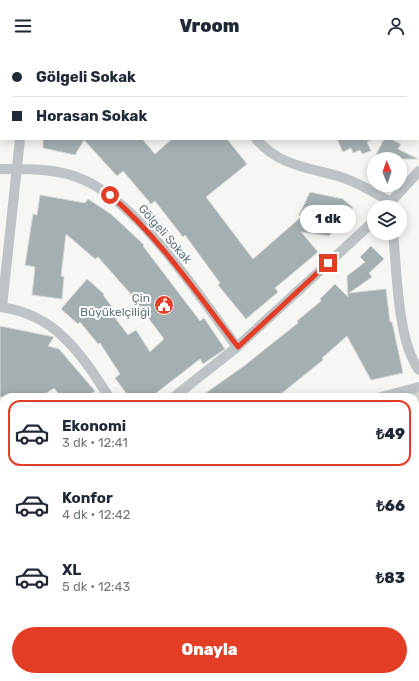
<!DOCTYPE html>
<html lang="tr">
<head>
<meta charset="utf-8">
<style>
  :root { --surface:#fff; --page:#f2f2f3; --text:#1f2937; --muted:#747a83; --line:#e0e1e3; --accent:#e43d26 }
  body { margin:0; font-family:Rubik,sans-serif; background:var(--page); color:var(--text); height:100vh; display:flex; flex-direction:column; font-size:15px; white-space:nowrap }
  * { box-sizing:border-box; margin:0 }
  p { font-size:13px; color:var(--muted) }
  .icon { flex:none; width:22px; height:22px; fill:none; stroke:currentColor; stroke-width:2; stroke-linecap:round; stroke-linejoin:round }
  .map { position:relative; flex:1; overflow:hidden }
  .drawer { position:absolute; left:0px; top:341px; width:419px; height:288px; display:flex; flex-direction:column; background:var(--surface); border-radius:12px 12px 0 0; box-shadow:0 2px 10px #0003 }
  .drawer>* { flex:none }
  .guide { position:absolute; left:0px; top:0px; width:419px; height:88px; box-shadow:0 2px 10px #0003; display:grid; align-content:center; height:88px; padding:0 12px; background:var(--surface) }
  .needle { width:26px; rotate:358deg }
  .controls { position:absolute; left:367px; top:100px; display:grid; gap:8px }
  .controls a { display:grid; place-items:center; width:40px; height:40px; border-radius:50%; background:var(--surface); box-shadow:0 2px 10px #0003; font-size:20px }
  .end { position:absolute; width:18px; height:18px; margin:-9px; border:5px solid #e43d26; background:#fff; box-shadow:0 0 0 2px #fff }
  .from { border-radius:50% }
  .bubble { position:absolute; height:28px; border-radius:14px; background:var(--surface); box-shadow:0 2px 10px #0003; font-size:13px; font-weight:800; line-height:28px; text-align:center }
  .guide b { display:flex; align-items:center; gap:14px; height:38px; font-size:15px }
  .guide b+b { border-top:1px solid var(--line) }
  .guide i { width:10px; height:10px; background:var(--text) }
  ul { padding:7px 0 0; list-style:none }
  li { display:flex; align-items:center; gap:12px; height:66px; margin:0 8px 6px; padding:0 4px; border:2px solid transparent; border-radius:12px }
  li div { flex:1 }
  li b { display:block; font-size:15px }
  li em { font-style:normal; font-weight:800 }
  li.on { border-color:var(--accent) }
  li>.icon { width:36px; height:36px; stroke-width:1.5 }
  .cta { display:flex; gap:8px; margin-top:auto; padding:8px 12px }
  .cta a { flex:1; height:46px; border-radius:24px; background:var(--accent); color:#fff; font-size:16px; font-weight:800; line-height:46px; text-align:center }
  header { display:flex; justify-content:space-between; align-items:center; height:52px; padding:0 12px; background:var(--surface); font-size:18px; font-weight:800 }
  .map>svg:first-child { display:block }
</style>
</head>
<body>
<header><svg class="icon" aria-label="menu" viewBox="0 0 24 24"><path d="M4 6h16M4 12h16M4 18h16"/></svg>Vroom<svg class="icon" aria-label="person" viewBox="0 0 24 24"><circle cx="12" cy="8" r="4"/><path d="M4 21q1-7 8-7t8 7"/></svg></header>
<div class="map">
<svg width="419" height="629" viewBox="0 0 419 629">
  <rect width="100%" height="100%" fill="#f6f6f3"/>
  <polygon fill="#d6dbd2" points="419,335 419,629 381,629 381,625 415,625 415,345 381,345"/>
  <g fill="#a4afb2" stroke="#d8d8d6">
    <polygon points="43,87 142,87 155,102 172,87 227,87 247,112 206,145 253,207 301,165 299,163 310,140 343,147 353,156 329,184 301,180 318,200 275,236 278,240 246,267 218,233 220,231 185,183 183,185 155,149 151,152 123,119 117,124 84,88 75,103 43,96"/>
    <polygon points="337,87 373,87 367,90 371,99 362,102 360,98 353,101 351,96 343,100"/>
    <polygon points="384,87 391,87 401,92 398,97 418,107 374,107"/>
    <polygon points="40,143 85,151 88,147 111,162 144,193 143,194 200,269 204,266 225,297 203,312 200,307 151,345 129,345 115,326 120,322 100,291 98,292 80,270 78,272 61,257 87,227 104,242 103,243 116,260 112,262 128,283 136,278 150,300 164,287 129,240 98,205 95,207 66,182 61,224 64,225 62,247 32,243 35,215 25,213 33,162 37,163"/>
    <polygon points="371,194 384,207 369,221 372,225 349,241 386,237 390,270 392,270 403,321 371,328 347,284 322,306 323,308 277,345 200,345 244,314 298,271 297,269 321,249 320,247 335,232 348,245 347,224 365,210 360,205"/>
    <polygon points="0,274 54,285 48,294 59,297 95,339 87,345 61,345 54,336 41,345 0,345"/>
  </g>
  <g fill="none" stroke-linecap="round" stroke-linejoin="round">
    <g stroke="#afb7ba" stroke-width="16">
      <g id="secondary">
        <polyline points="399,0 400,1"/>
        <polyline points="418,13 419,13"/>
        <polyline points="0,575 4,580"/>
        <polyline points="45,625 50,629"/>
      </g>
    </g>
    <g stroke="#bdc3c6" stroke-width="10">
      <polyline points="196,0 197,1"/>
      <polyline points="25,1 25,0"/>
      <path d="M256,87c25,28 52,28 85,38 18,6 33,15 49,25"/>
      <path d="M0,117c28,0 58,-1 84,11 57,25 116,117 153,167"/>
      <polyline points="386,155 419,119"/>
      <path d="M393,181c4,36 4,108 26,137"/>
      <path d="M0,255c56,7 81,47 109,90"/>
      <polyline points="2,255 20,87"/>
      <polyline points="174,345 237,295 374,169"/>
      <polyline points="381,345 419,335"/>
      <polyline points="0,397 4,402"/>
      <polyline points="0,497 4,493"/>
      <polyline points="6,629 7,625"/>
      <polyline points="99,629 104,625"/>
      <polyline points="326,629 327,625"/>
    </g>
    <use href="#secondary" stroke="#fff" stroke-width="14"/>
  </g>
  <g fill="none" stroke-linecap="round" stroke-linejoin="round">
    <path stroke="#e43d26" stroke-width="5" d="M110,143c50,43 88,100 128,152l90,-84"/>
  </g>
  <defs>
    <g id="civic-disc" transform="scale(1)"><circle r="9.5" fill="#e43d26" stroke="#fff"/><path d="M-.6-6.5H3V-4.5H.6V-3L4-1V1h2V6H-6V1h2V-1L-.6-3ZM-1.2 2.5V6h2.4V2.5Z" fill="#fff"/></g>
  </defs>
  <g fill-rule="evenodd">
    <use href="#civic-disc" x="164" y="253"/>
  </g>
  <g text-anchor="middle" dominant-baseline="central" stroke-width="4" stroke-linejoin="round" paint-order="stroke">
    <g font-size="12" fill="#61757e" stroke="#fff">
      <text transform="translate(165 182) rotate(49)">Gölgeli Sokak</text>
    </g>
    <g font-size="12" fill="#61757e" stroke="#fff" text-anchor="end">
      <text x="150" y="246">Çin<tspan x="150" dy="14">Büyükelçiliği</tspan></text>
    </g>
  </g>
</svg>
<div class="controls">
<a><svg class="needle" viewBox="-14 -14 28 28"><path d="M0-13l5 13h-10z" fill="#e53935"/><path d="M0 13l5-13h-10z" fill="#747a83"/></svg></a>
<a><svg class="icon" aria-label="layers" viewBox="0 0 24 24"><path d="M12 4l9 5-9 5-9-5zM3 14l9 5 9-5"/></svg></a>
</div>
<i class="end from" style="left:110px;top:143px"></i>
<i class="end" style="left:328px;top:211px"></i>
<div class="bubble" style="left:300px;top:153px;width:56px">1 dk</div>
<div class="guide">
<b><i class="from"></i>Gölgeli Sokak</b>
<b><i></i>Horasan Sokak</b>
</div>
<section class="drawer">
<ul>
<li class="on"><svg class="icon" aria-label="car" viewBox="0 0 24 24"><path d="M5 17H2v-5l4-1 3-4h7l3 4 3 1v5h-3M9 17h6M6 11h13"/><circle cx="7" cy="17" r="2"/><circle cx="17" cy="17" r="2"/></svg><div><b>Ekonomi</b><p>3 dk · 12:41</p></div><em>₺49</em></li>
<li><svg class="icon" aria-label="car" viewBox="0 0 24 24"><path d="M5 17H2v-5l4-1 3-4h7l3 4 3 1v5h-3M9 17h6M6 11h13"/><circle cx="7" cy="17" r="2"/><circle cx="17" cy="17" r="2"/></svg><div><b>Konfor</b><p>4 dk · 12:42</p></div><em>₺66</em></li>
<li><svg class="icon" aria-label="car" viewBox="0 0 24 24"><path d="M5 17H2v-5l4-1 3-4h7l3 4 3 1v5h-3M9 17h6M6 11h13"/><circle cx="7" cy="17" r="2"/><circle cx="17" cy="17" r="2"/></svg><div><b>XL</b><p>5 dk · 12:43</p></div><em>₺83</em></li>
</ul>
<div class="cta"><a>Onayla</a></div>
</section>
</div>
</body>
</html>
